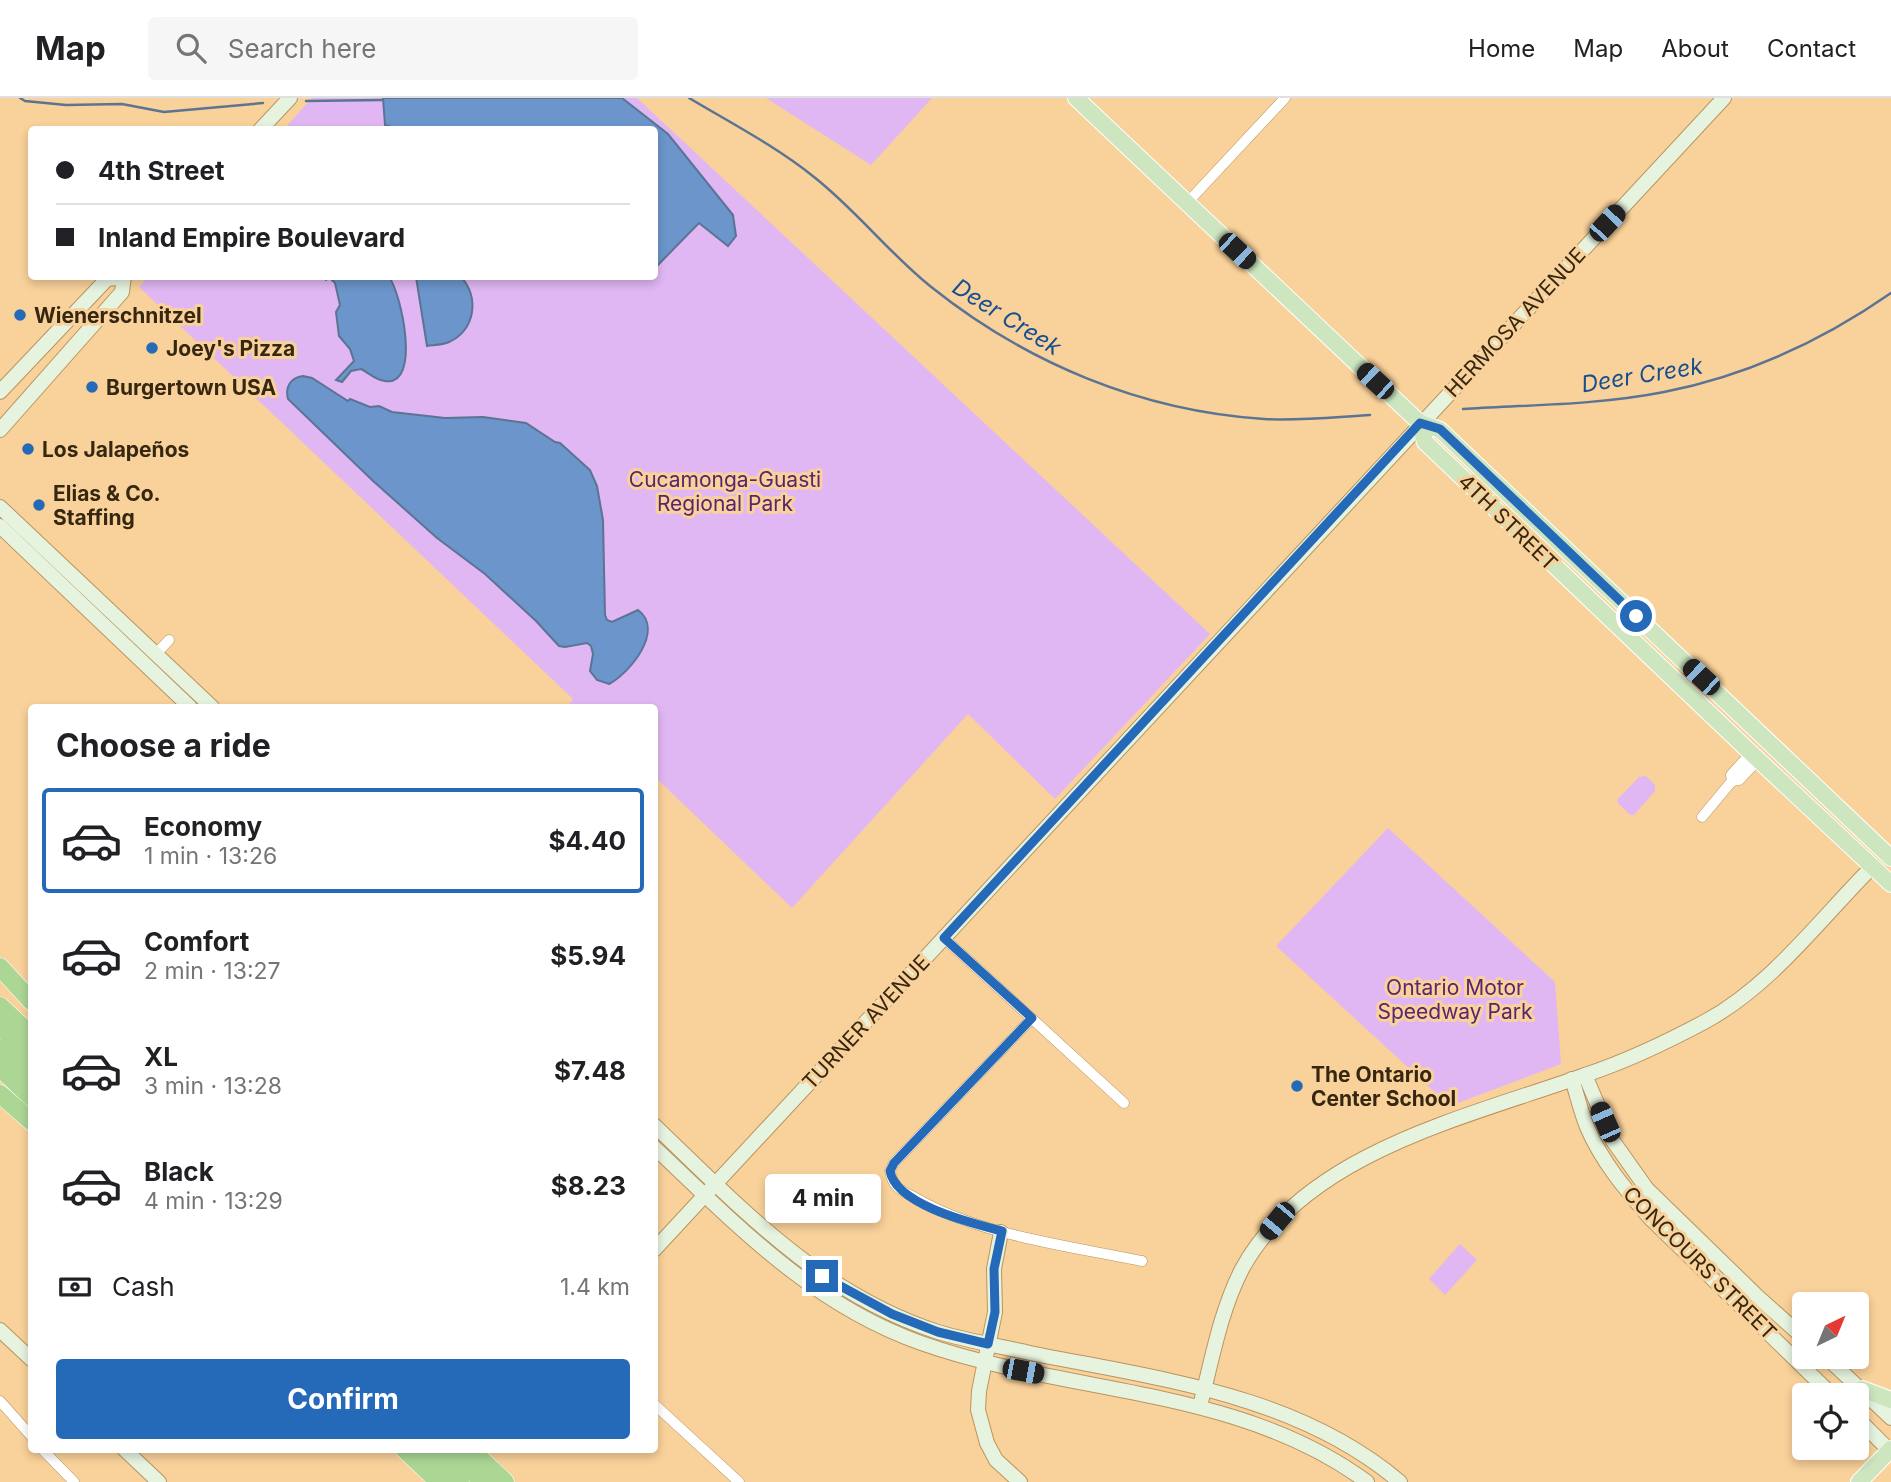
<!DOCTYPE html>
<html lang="en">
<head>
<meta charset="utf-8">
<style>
  :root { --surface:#fff; --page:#f6f6f6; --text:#202124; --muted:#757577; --line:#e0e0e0; --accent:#2569b9 }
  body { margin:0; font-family:Inter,sans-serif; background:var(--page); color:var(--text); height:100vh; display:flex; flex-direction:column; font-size:26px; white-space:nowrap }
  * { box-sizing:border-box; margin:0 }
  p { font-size:23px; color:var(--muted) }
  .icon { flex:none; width:38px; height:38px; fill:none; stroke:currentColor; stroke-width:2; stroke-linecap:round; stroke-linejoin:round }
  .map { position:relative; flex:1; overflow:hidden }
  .panel { position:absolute; left:28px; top:606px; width:630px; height:749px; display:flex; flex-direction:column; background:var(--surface); border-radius:7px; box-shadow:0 4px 10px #0003 }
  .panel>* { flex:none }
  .guide { position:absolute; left:28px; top:28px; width:630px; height:154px; border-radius:7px; box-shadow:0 4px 10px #0003; display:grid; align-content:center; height:154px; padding:0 28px; background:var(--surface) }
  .needle { width:46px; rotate:43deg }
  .tools { position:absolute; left:1792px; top:1194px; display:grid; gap:14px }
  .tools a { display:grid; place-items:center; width:77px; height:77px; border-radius:7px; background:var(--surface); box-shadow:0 4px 10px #0003; font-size:35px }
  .end { position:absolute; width:32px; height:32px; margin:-16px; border:9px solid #2569b9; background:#fff; box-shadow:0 0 0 4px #fff }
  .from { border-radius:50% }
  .bubble { position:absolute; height:49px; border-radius:7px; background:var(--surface); box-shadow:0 4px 10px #0003; font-size:23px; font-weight:700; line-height:49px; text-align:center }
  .car { position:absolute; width:21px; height:42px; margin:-21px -10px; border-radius:9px; box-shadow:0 0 5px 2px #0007; background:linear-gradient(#222 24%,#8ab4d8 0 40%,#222 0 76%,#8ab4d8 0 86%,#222 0) }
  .guide b { display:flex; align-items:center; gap:24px; height:66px; font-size:26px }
  .guide b+b { border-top:2px solid var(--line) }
  .guide i { width:18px; height:18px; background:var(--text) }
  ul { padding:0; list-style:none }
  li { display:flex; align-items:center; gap:21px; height:105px; margin:0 14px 10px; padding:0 14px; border:4px solid transparent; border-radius:7px }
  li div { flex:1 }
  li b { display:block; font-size:26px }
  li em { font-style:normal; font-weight:700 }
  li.current { border-color:var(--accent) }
  li>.icon { width:63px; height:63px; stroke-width:1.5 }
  h2 { padding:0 28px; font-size:32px; line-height:84px }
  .pay { display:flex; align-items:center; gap:18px; height:77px; padding:0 28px; font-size:26px }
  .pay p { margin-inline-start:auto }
  .action { display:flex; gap:14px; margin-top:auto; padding:14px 28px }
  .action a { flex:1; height:80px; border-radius:7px; background:var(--accent); color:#fff; font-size:28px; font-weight:700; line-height:80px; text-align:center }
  header { display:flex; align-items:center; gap:42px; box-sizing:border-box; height:98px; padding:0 35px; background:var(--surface); border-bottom:2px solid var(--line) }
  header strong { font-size:33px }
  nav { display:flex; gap:38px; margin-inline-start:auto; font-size:24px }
  .search { width:490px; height:63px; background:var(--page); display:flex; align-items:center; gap:18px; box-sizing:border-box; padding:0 24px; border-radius:7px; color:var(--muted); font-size:26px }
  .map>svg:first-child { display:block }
</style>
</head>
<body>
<header>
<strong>Map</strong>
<div class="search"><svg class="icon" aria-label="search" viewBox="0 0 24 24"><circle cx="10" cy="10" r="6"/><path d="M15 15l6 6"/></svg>Search here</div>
<nav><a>Home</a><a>Map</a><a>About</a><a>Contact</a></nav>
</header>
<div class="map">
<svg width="1891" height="1384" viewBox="0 0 1891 1384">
  <rect width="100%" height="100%" fill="#f9d19a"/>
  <g fill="#e1b7f3">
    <polygon points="312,0 637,0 1210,536 1055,701 968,616 792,810 655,679 654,609 567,609 573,601 139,189 149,178 654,178 654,32 284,31"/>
    <polygon points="766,0 932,0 871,67"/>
    <polygon points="1646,678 1655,687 1655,693 1634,717 1630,717 1618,705 1617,702 1639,679"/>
    <polygon points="1388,730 1555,884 1561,966 1450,1008 1276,848"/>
    <polygon points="1460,1146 1477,1162 1445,1197 1429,1181"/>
  </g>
  <g fill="#6b95cb" stroke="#5b7493" stroke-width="2">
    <polygon points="383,0 622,0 668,36 733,117 736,138 728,148 699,125 655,170 654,32 397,31 385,27"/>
    <path d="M322,179h67c12,15 33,110 -4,104 -10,-1 -16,-8 -24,-12l-10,2 -9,11 -6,-2 18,-19 -4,-12 -11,-13 -3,-24 4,-7 -5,-22 -6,-6 -3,3z"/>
    <path d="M416,179h45c19,20 14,54 -12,65 -6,3 -15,3 -22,4z"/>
    <path d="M303,278l9,2 36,23 2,-2 20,8 9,-1 13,6 53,6 38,-1 43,6 29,19 5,1 30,27 7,16 6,34 2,95 2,5 5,2 26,-12c27,20 -8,63 -29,74l-12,-4 -7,-9 3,-17 -2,-8 -4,-3 -22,4 -6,-1 -23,-25 -51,-47 -48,-36 -65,-58 -84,-81c-3,-12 2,-21 15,-23z"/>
  </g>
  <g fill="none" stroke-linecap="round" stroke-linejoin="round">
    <g stroke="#5b7493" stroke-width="2.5">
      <polyline points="20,0 25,3 66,7 122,6 164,14 263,5"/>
      <path d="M689,0c42,25 88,49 125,79 42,33 75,76 116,109 96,77 211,125 334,133 35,2 71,-2 106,-4"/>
      <polyline points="306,3 383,2"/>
      <path d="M1463,311c66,-4 135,-4 201,-17 82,-16 158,-51 227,-99"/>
    </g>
    <g stroke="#ba945f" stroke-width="11">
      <g id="street">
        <polyline points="1187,105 1285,0"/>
        <polyline points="156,556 169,542"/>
        <polyline points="1732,683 1739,682 1758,662"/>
        <polyline points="1702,719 1732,683 1731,677 1751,655"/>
        <polyline points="944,840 1124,1005"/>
        <path d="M1032,920l-138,145 -4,8c1,5 2,10 6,14 4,6 12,9 18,12 64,38 155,49 228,64"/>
        <polyline points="0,1303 32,1339"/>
        <polyline points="654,1306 739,1384"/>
        <polyline points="42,1351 74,1384"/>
      </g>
    </g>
    <g stroke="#ba945f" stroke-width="16">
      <g id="secondary">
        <polyline points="260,32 290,0"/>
        <polyline points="0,294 107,181 124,179"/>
        <polyline points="0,332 122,194 124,178"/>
        <polyline points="0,409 212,609"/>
        <polyline points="0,428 190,609"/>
        <polyline points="1585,977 1613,1043 1647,1091 1758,1199 1804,1240"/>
        <path d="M1572,981c5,16 9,33 15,48 15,35 39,63 63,91l182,177"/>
        <path d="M654,1027c87,83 166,169 284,207 30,9 61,14 92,21 128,26 266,41 370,129"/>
        <path d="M654,1049c83,78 157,157 267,196 147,52 316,43 446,139"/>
        <polyline points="1001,1134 994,1171 995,1214 979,1293 978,1312 987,1345 996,1362 1020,1384"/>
        <polyline points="654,1152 1724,0"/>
        <polyline points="0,1232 32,1262"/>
        <polyline points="1825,1258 1891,1320"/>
        <path d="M1200,1308c12,-46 20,-94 42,-137 64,-117 226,-152 343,-194 42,-14 82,-33 121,-54 66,-36 114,-102 167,-155"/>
        <polyline points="1857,1320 1891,1354"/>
        <polyline points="124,1351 159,1384"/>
      </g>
    </g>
    <g stroke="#fff" stroke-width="18">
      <g id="primary">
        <polyline points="1076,0 1420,325 1440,332 1891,760"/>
        <polyline points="1420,325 1425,344 1751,655 1891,786"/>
        <polyline points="1862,1291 1891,1302"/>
        <polyline points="1859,1384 1891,1351"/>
      </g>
    </g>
    <g stroke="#fff" stroke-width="19">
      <g id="highway">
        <polyline points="0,869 32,904"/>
        <polyline points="0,908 32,938"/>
        <polyline points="0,929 32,958"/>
        <polyline points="0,951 32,980"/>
        <polyline points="0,970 32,1000"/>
        <polyline points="0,996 32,1024"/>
        <polyline points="404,1351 439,1384"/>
        <polyline points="425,1351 460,1384"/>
        <polyline points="448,1351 483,1384"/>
        <polyline points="470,1351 505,1384"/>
      </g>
    </g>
    <use href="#street" stroke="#fff" stroke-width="10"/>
    <use href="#secondary" stroke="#e6f3df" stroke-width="14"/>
    <use href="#primary" stroke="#cde6bf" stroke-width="16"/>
    <use href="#highway" stroke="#abd694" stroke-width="18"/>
  </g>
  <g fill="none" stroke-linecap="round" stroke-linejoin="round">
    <path stroke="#2569b9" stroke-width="9" d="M822,1178l70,38 46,18 50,12 7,-32 -1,-43 8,-38c-30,-8 -106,-26 -112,-60l4,-8 138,-145 -88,-80 476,-515 20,6 196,187"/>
  </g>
  <g fill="#2569b9" stroke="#f9d19a" stroke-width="2.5">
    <circle cx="20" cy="217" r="7"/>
    <circle cx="152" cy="250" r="7"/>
    <circle cx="92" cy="289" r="7"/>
    <circle cx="28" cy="351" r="7"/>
    <circle cx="39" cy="407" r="7"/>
    <circle cx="1297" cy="988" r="7"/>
  </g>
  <g text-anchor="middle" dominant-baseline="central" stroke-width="6" stroke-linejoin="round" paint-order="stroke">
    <g font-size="21" font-weight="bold" fill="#362711" stroke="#f9d19a" text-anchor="start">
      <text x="34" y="217">Wienerschnitzel</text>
      <text x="166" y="250">Joey's Pizza</text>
      <text x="106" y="289">Burgertown USA</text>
      <text x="42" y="351">Los Jalapeños</text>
      <text x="53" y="395">Elias &amp; Co.<tspan x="53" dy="24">Staffing</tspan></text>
      <text x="1311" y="976">The Ontario<tspan x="1311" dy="24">Center School</tspan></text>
    </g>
    <g font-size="21" fill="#362711" stroke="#f9d19a">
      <text transform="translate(1515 224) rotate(-47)">HERMOSA AVENUE</text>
      <text transform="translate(1508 424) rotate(44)">4TH STREET</text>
      <text transform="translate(866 924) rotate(-47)">TURNER AVENUE</text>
      <text transform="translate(1700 1165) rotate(45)">CONCOURS STREET</text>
    </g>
    <g font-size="21" fill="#59266d" stroke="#f9d19a">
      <text x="725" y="381">Cucamonga-Guasti<tspan x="725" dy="24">Regional Park</tspan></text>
      <text x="1455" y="889">Ontario Motor<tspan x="1455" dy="24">Speedway Park</tspan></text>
    </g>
    <g font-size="23" font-style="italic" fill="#154f91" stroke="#f9d19a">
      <text transform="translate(1007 219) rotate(32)">Deer Creek</text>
      <text transform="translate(1642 277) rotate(-9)">Deer Creek</text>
    </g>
  </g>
</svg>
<div class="tools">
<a><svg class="needle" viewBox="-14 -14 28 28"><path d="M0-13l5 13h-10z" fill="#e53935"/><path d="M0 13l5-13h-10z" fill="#757577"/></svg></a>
<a><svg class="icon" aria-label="locate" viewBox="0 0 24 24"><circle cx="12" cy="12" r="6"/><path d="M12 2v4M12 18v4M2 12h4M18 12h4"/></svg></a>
</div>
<i class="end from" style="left:1636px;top:518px"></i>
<i class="end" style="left:822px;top:1178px"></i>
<div class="bubble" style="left:765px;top:1076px;width:116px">4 min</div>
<i class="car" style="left:1607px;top:125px;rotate:43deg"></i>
<i class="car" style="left:1237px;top:153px;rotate:133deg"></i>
<i class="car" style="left:1375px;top:283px;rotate:313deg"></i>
<i class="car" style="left:1701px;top:579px;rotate:313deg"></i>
<i class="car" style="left:1605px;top:1024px;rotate:336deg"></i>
<i class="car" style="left:1277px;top:1123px;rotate:220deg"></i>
<i class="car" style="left:1023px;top:1273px;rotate:101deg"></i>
<div class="guide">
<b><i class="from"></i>4th Street</b>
<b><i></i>Inland Empire Boulevard</b>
</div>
<section class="panel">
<h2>Choose a ride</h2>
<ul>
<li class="current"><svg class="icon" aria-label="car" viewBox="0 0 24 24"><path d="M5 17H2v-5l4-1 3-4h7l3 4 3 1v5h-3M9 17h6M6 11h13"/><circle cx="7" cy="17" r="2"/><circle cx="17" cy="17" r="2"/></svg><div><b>Economy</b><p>1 min · 13:26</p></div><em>$4.40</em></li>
<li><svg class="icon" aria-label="car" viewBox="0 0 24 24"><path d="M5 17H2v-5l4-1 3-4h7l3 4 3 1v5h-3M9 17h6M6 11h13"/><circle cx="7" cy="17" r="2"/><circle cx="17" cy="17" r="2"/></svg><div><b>Comfort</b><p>2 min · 13:27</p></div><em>$5.94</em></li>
<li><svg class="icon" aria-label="car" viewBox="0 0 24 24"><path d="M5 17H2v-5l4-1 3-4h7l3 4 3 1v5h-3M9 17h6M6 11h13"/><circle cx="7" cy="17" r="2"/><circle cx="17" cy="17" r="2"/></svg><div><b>XL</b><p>3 min · 13:28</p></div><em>$7.48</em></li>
<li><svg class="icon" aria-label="car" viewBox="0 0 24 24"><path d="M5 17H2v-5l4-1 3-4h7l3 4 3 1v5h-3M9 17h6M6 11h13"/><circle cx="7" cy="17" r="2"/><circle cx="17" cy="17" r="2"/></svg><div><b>Black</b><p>4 min · 13:29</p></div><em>$8.23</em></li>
</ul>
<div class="pay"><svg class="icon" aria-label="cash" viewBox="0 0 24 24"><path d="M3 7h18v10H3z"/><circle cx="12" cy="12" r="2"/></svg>Cash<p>1.4 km</p></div>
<div class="action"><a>Confirm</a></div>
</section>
</div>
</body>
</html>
